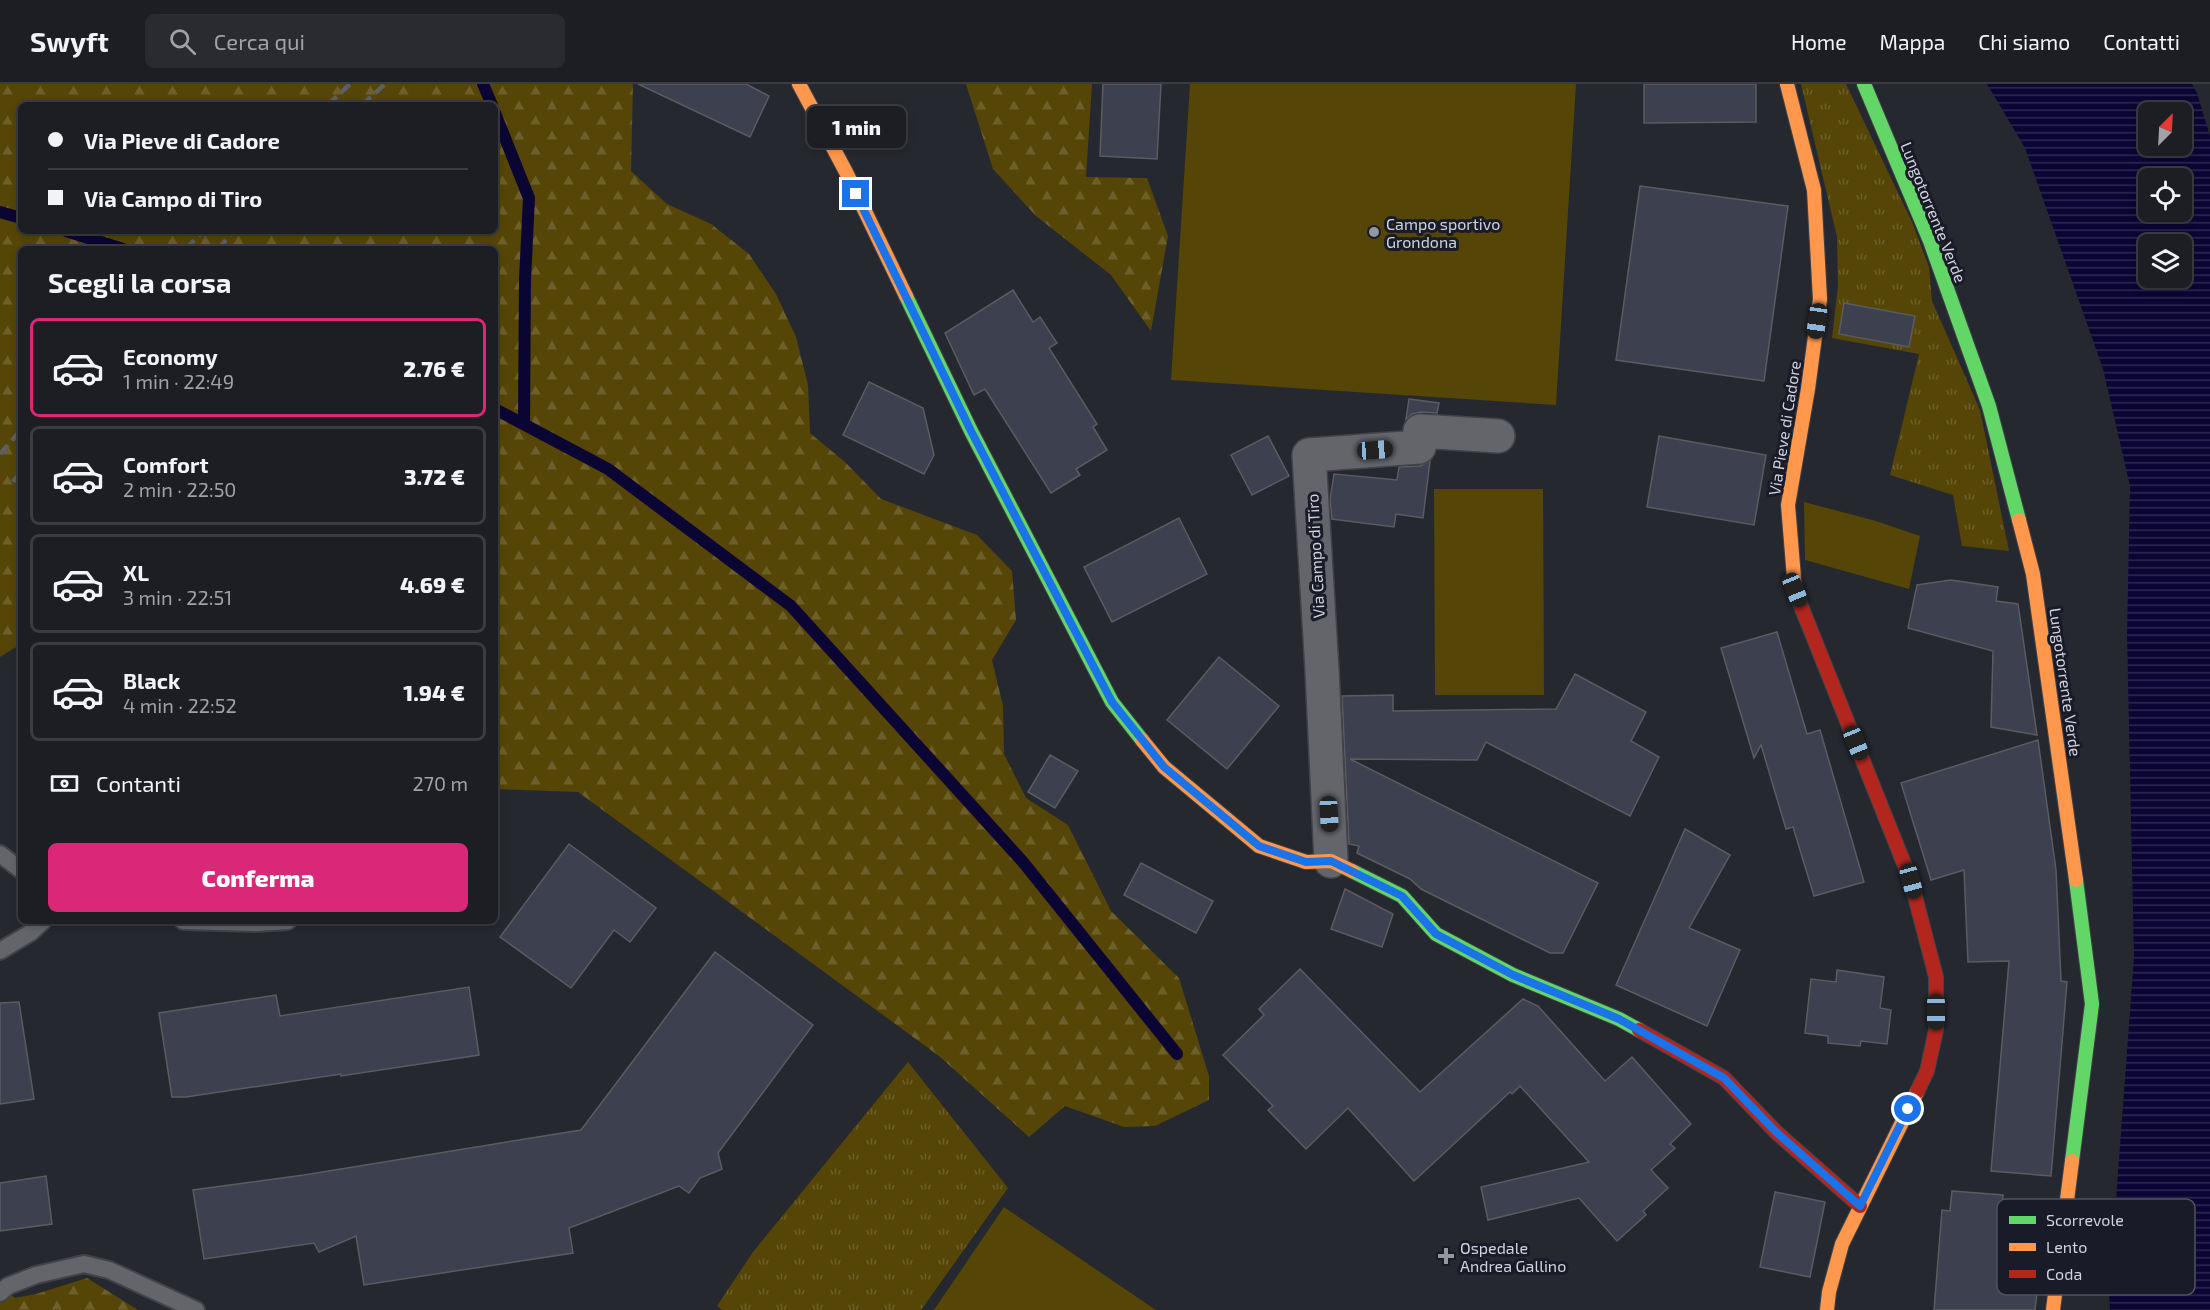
<!DOCTYPE html>
<html lang="it">
<head>
<meta charset="utf-8">
<style>
  :root { --surface:#1c1e23; --page:#292b30; --text:#f1f3f6; --muted:#a0a2a6; --line:#3a3c41; --accent:#db2777 }
  body { margin:0; font-family:"Exo 2",sans-serif; background:var(--page); color:var(--text); height:100vh; display:flex; flex-direction:column; font-size:22px; white-space:nowrap }
  * { box-sizing:border-box; margin:0 }
  p { font-size:20px; color:var(--muted) }
  .icon { flex:none; width:33px; height:33px; fill:none; stroke:currentColor; stroke-width:2; stroke-linecap:round; stroke-linejoin:round }
  .map { position:relative; flex:1; overflow:hidden }
  .details { position:absolute; left:18px; top:162px; width:480px; height:678px; display:flex; flex-direction:column; background:var(--surface); border-radius:9px; box-shadow:0 3px 9px #0003,0 0 0 2px var(--line) }
  .details>* { flex:none }
  .hud { position:absolute; left:18px; top:18px; width:480px; height:132px; border-radius:9px; box-shadow:0 3px 9px #0003,0 0 0 2px var(--line); display:grid; align-content:center; height:132px; padding:0 30px; background:var(--surface) }
  .needle { width:39px; rotate:24deg }
  .controls { position:absolute; left:2138px; top:18px; display:grid; gap:12px }
  .controls a { display:grid; place-items:center; width:54px; height:54px; border-radius:9px; background:var(--surface); box-shadow:0 3px 9px #0003,0 0 0 2px var(--line); font-size:30px }
  .end { position:absolute; width:27px; height:27px; margin:-14px; border:8px solid #1a73e8; background:#fff; box-shadow:0 0 0 3px #fff }
  .from { border-radius:50% }
  .bubble { position:absolute; height:42px; border-radius:9px; background:var(--surface); box-shadow:0 3px 9px #0003,0 0 0 2px var(--line); font-size:20px; font-weight:800; line-height:42px; text-align:center }
  .car { position:absolute; width:18px; height:36px; margin:-18px -9px; border-radius:8px; box-shadow:0 0 4px 2px #0007; background:linear-gradient(#222 24%,#8ab4d8 0 40%,#222 0 76%,#8ab4d8 0 86%,#222 0) }
  .hud b { display:flex; align-items:center; gap:21px; height:57px; font-size:22px }
  .hud b+b { border-top:2px solid var(--line) }
  .hud i { width:15px; height:15px; background:var(--text) }
  ul { padding:0; list-style:none }
  li { display:flex; align-items:center; gap:18px; height:99px; margin:0 12px 9px; padding:0 18px; border:3px solid var(--line); border-radius:9px }
  li div { flex:1 }
  li b { display:block; font-size:22px }
  li em { font-style:normal; font-weight:800 }
  li.selected { border-color:var(--accent) }
  li>.icon { width:54px; height:54px; stroke-width:1.5 }
  h2 { padding:0 30px; font-size:27px; line-height:72px }
  .pay { display:flex; align-items:center; gap:15px; height:66px; padding:0 30px; font-size:22px }
  .pay p { margin-inline-start:auto }
  .action { display:flex; gap:12px; margin-top:auto; padding:12px 30px }
  .action a { flex:1; height:69px; border-radius:9px; background:var(--accent); color:#fff; font-size:24px; font-weight:800; line-height:69px; text-align:center }
  header { display:flex; align-items:center; gap:36px; box-sizing:border-box; height:84px; padding:0 30px; background:var(--surface); border-bottom:2px solid var(--line) }
  header strong { font-size:28px }
  nav { display:flex; gap:33px; margin-inline-start:auto; font-size:21px }
  .search { width:420px; height:54px; background:var(--page); display:flex; align-items:center; gap:15px; box-sizing:border-box; padding:0 21px; border-radius:9px; color:var(--muted); font-size:22px }
  .map>svg:first-child { display:block }
</style>
</head>
<body>
<header>
<strong>Swyft</strong>
<div class="search"><svg class="icon" aria-label="search" viewBox="0 0 24 24"><circle cx="10" cy="10" r="6"/><path d="M15 15l6 6"/></svg>Cerca qui</div>
<nav><a>Home</a><a>Mappa</a><a>Chi siamo</a><a>Contatti</a></nav>
</header>
<div class="map">
<svg width="2210" height="1226" viewBox="0 0 2210 1226">
  <defs>
    <pattern id="grass-tufts" width="24" height="20" patternUnits="userSpaceOnUse" patternTransform="scale(1.5)"><rect width="24" height="20" fill="#554506"/><path d="M3 7l-1-3M5 7V3M7 7l1-3M15 17l-1-3M17 17v-4M19 17l1-3" fill="none" stroke="#6c5f2a"/></pattern>
    <pattern id="forest-firs" width="22" height="20" patternUnits="userSpaceOnUse" patternTransform="scale(1.5)"><rect width="22" height="20" fill="#554506"/><path d="M5 1l3.5 6h-7zM16 11l3.5 6h-7z" fill="#6c5f2a"/></pattern>
    <pattern id="water-rules" width="6" height="5" patternUnits="userSpaceOnUse" patternTransform="scale(1.5)"><rect width="6" height="5" fill="#0b0534"/><path d="M0 2.5h6" fill="none" stroke="#2e2951"/></pattern>
  </defs>
  <rect width="100%" height="100%" fill="#26282f"/>
  <g fill="url(#grass-tufts)">
    <polygon points="1801,0 1846,0 1912,138 1929,183 1932,217 1980,326 2009,467 1962,462 1953,411 1890,391 1919,270 1832,254 1838,202 1837,153"/>
    <polygon points="908,978 1008,1104 921,1226 722,1226 717,1222 753,1168"/>
  </g>
  <g fill="url(#forest-firs)" fill-rule="evenodd">
    <path d="M0,0h633l-2,87 36,33 44,20 38,30 27,40 20,43 12,48 2,48 36,30 35,36 96,36 35,36 4,49 -24,40 11,46 1,48 22,44 42,27 43,86 68,67 30,98v24l-54,26 -31,1 -59,-21 -36,31 -90,-81 -361,-264 -83,-3v-540h-474v395l-21,13zM21,21h474v126h-474z"/>
    <polygon points="966,0 1092,0 1086,93 1147,94 1168,152 1151,247 1111,191 1036,132 993,85"/>
    <polygon points="87,1194 138,1226 0,1226 0,1202 15,1214 36,1210"/>
  </g>
  <g fill="#554506">
    <polygon points="1190,0 1576,0 1556,321 1171,296"/>
    <polygon points="1434,405 1543,405 1544,611 1435,611"/>
    <polygon points="1804,418 1876,437 1920,452 1909,505 1805,476"/>
    <polygon points="1004,1123 1156,1226 934,1226"/>
  </g>
  <path fill="url(#water-rules)" fill-rule="evenodd" d="M1987,0h205l5,9 13,43v1174h-100l-1,-16 25,-337 -7,-322 3,-149 -27,-117 -78,-221zM2148,28h33v34h-33zM2148,94h33v34h-33zM2148,160h33v34h-33z"/>
  <g fill="none" stroke-linecap="round" stroke-linejoin="round">
    <g stroke="#0b0534" stroke-width="12">
      <polyline points="483,0 492,21"/>
      <polyline points="495,29 529,114 525,196 524,340"/>
      <polyline points="0,128 21,134"/>
      <polyline points="66,147 123,165"/>
      <polyline points="495,325 608,385 791,522 1023,778 1177,970"/>
    </g>
  </g>
  <g fill="#3d404e" stroke="#5a5c62" stroke-width="1.5">
    <polygon points="638,0 746,0 769,12 750,53"/>
    <polygon points="1103,0 1161,0 1157,75 1100,72"/>
    <polygon points="1644,0 1756,0 1756,38 1644,39"/>
    <polygon points="1640,102 1788,122 1764,297 1616,276"/>
    <polygon points="1013,206 1033,238 1040,233 1057,259 1049,264 1097,340 1093,343 1107,366 1076,385 1080,391 1051,409 985,305 974,311 945,249"/>
    <polygon points="1844,219 1915,232 1909,263 1839,250"/>
    <polygon points="869,298 923,324 934,371 924,390 843,351"/>
    <polygon points="1409,315 1439,319 1437,329 1421,328 1412,330 1406,335"/>
    <polygon points="1268,352 1289,392 1252,411 1231,371"/>
    <polygon points="1659,352 1766,371 1754,441 1647,423"/>
    <polygon points="1430,377 1423,434 1396,430 1394,443 1332,435 1330,416 1334,390 1397,396 1399,383 1420,382"/>
    <polygon points="1179,434 1207,490 1112,538 1084,483"/>
    <polygon points="1951,496 1998,503 1996,517 2018,520 2037,651 1991,643 1993,567 1908,544 1917,501"/>
    <polygon points="1777,548 1807,650 1820,646 1864,798 1814,812 1793,743 1786,745 1761,661 1754,674 1721,564"/>
    <polygon points="1219,573 1279,622 1227,685 1167,636"/>
    <polygon points="1575,590 1646,628 1631,657 1659,673 1630,732 1486,658 1477,676 1350,675 1598,799 1563,869 1550,869 1421,805 1410,795 1357,769 1359,762 1349,760 1342,612 1393,611 1393,627 1556,625"/>
    <polygon points="2038,656 2056,786 2061,897 2067,898 2051,1092 1991,1087 2009,877 1968,878 1964,786 1931,796 1901,699"/>
    <polygon points="1050,671 1078,687 1055,724 1028,708"/>
    <polygon points="1685,745 1730,771 1689,844 1740,866 1707,942 1616,901"/>
    <polygon points="569,760 656,824 630,858 614,846 571,904 500,853"/>
    <polygon points="1141,779 1213,817 1196,849 1124,811"/>
    <polygon points="1345,805 1393,830 1382,863 1331,845"/>
    <polygon points="715,868 813,941 718,1069 722,1085 700,1094 689,1109 679,1102 569,1144 573,1169 364,1201 356,1152 319,1168 314,1159 204,1175 193,1106 304,1091 581,1046"/>
    <polygon points="1300,885 1420,1008 1523,915 1538,922 1605,997 1632,973 1691,1040 1670,1060 1675,1064 1651,1086 1668,1104 1643,1127 1646,1131 1617,1157 1579,1114 1488,1136 1481,1103 1589,1078 1520,1002 1512,1010 1510,1008 1414,1097 1348,1024 1306,1065 1268,1026 1273,1022 1223,971 1264,931 1259,925"/>
    <polygon points="1837,886 1884,893 1880,924 1891,926 1887,960 1861,957 1860,962 1828,959 1828,952 1805,949 1811,895 1836,898"/>
    <polygon points="469,903 479,971 341,992 341,990 186,1013 172,1013 159,929 276,911 280,932"/>
    <polygon points="19,918 34,1015 0,1020 0,919"/>
    <polygon points="46,1092 52,1140 0,1147 0,1099"/>
    <polygon points="1952,1107 2003,1111 1999,1161 2042,1165 2035,1226 1934,1226 1942,1126 1950,1127"/>
    <polygon points="1775,1108 1825,1118 1810,1193 1760,1183"/>
  </g>
  <g fill="none" stroke-linecap="round" stroke-linejoin="round">
    <g stroke="#42434a" stroke-width="20">
      <g id="lane">
        <polyline points="0,770 21,786"/>
        <polyline points="183,837 256,839 288,837"/>
        <polyline points="0,867 30,849 43,837"/>
        <polyline points="0,1209 8,1202 36,1191 84,1180 109,1186 196,1226"/>
      </g>
    </g>
    <g stroke="#42434a" stroke-width="36">
      <polyline id="street" points="1331,777 1322,586 1309,371 1419,363 1420,347 1498,352"/>
    </g>
    <g stroke="#42434a" stroke-width="16">
      <g id="fast">
        <polyline points="1864,0 1930,157 1989,322 2019,436"/>
        <polyline points="906,212 971,347 1112,618 1142,656"/>
        <polyline points="1352,787 1402,812 1436,850 1513,891 1619,935 1639,946"/>
        <polyline points="2072,1077 2092,920 2076,796"/>
      </g>
    </g>
    <g stroke="#42434a" stroke-width="16">
      <g id="slow">
        <polyline points="799,0 846,88 906,212"/>
        <polyline points="1787,0 1814,106 1820,215 1808,305 1788,421 1795,506 1799,517"/>
        <polyline points="2019,436 2033,490 2076,796"/>
        <polyline points="1142,656 1164,683 1259,762 1306,778 1331,777 1352,787"/>
        <polyline points="1827,1226 1829,1208 1842,1160 1917,1008"/>
        <polyline points="2053,1226 2072,1077"/>
      </g>
    </g>
    <g stroke="#42434a" stroke-width="16">
      <g id="jam">
        <polyline points="1799,517 1911,797 1936,893 1936,946 1927,987 1917,1008"/>
        <polyline points="1639,946 1724,994 1776,1048 1860,1122"/>
      </g>
    </g>
    <use href="#lane" stroke="#63656b" stroke-width="16"/>
    <use href="#street" stroke="#63656b" stroke-width="33"/>
    <use href="#fast" stroke="#63d668" stroke-width="14"/>
    <use href="#slow" stroke="#ff974d" stroke-width="14"/>
    <use href="#jam" stroke="#b3261e" stroke-width="14"/>
    <g stroke="#5d5f65" stroke-width="4.5" stroke-dasharray="12 6" stroke-linecap="butt">
      <polyline points="328,21 350,0"/>
      <polyline points="362,21 385,0"/>
      <polyline points="186,165 203,147"/>
      <polyline points="218,165 234,147"/>
      <polyline points="0,370 21,346"/>
      <polyline points="13,398 21,388"/>
    </g>
  </g>
  <g fill="none" stroke-linecap="round" stroke-linejoin="round">
    <polyline stroke="#1a73e8" stroke-width="8" points="856,110 971,347 1112,618 1164,683 1259,762 1306,778 1331,777 1402,812 1436,850 1513,891 1619,935 1724,994 1776,1048 1860,1122 1908,1025"/>
  </g>
  <g fill="#95979f" stroke="#191b29" stroke-width="2">
    <circle cx="1374" cy="148" r="6"/>
    <path d="M1443 1163h6v6h6v6h-6v6h-6v-6h-6v-6h6z"/>
  </g>
  <g text-anchor="middle" dominant-baseline="central" stroke-width="6" stroke-linejoin="round" paint-order="stroke">
    <g font-size="16" fill="#d1d3dc" stroke="#191b29">
      <text transform="translate(1934 128) rotate(68)">Lungotorrente Verde</text>
      <text transform="translate(1784 344) rotate(-81)">Via Pieve di Cadore</text>
      <text transform="translate(1315 472) rotate(-93)">Via Campo di Tiro</text>
      <text transform="translate(2066 598) rotate(82)">Lungotorrente Verde</text>
    </g>
    <g font-size="16" fill="#d1d3dc" stroke="#191b29" text-anchor="start">
      <text x="1386" y="139">Campo sportivo<tspan x="1386" dy="18">Grondona</tspan></text>
      <text x="1460" y="1163">Ospedale<tspan x="1460" dy="18">Andrea Gallino</tspan></text>
    </g>
  </g>
  <rect x="1997" y="1115" width="198" height="96" rx="9" fill="#191b29" stroke="#50525f" stroke-width="1.5"/>
  <rect x="2009" y="1132" width="27" height="8" fill="#63d668"/>
  <rect x="2009" y="1159" width="27" height="8" fill="#ff974d"/>
  <rect x="2009" y="1186" width="27" height="8" fill="#b3261e"/>
  <g font-size="16" fill="#d1d3dc">
    <text x="2046" y="1142">Scorrevole</text>
    <text x="2046" y="1169">Lento</text>
    <text x="2046" y="1196">Coda</text>
  </g>
</svg>
<div class="controls">
<a><svg class="needle" viewBox="-14 -14 28 28"><path d="M0-13l5 13h-10z" fill="#e53935"/><path d="M0 13l5-13h-10z" fill="#a0a2a6"/></svg></a>
<a><svg class="icon" aria-label="locate" viewBox="0 0 24 24"><circle cx="12" cy="12" r="6"/><path d="M12 2v4M12 18v4M2 12h4M18 12h4"/></svg></a>
<a><svg class="icon" aria-label="layers" viewBox="0 0 24 24"><path d="M12 4l9 5-9 5-9-5zM3 14l9 5 9-5"/></svg></a>
</div>
<i class="end from" style="left:1908px;top:1025px"></i>
<i class="end" style="left:856px;top:110px"></i>
<div class="bubble" style="left:807px;top:22px;width:99px">1 min</div>
<i class="car" style="left:1817px;top:237px;rotate:188deg"></i>
<i class="car" style="left:1375px;top:366px;rotate:86deg"></i>
<i class="car" style="left:1795px;top:506px;rotate:158deg"></i>
<i class="car" style="left:1856px;top:659px;rotate:158deg"></i>
<i class="car" style="left:1329px;top:730px;rotate:177deg"></i>
<i class="car" style="left:1911px;top:797px;rotate:165deg"></i>
<i class="car" style="left:1936px;top:928px;rotate:180deg"></i>
<div class="hud">
<b><i class="from"></i>Via Pieve di Cadore</b>
<b><i></i>Via Campo di Tiro</b>
</div>
<section class="details">
<h2>Scegli la corsa</h2>
<ul>
<li class="selected"><svg class="icon" aria-label="car" viewBox="0 0 24 24"><path d="M5 17H2v-5l4-1 3-4h7l3 4 3 1v5h-3M9 17h6M6 11h13"/><circle cx="7" cy="17" r="2"/><circle cx="17" cy="17" r="2"/></svg><div><b>Economy</b><p>1 min · 22:49</p></div><em>2.76 €</em></li>
<li><svg class="icon" aria-label="car" viewBox="0 0 24 24"><path d="M5 17H2v-5l4-1 3-4h7l3 4 3 1v5h-3M9 17h6M6 11h13"/><circle cx="7" cy="17" r="2"/><circle cx="17" cy="17" r="2"/></svg><div><b>Comfort</b><p>2 min · 22:50</p></div><em>3.72 €</em></li>
<li><svg class="icon" aria-label="car" viewBox="0 0 24 24"><path d="M5 17H2v-5l4-1 3-4h7l3 4 3 1v5h-3M9 17h6M6 11h13"/><circle cx="7" cy="17" r="2"/><circle cx="17" cy="17" r="2"/></svg><div><b>XL</b><p>3 min · 22:51</p></div><em>4.69 €</em></li>
<li><svg class="icon" aria-label="car" viewBox="0 0 24 24"><path d="M5 17H2v-5l4-1 3-4h7l3 4 3 1v5h-3M9 17h6M6 11h13"/><circle cx="7" cy="17" r="2"/><circle cx="17" cy="17" r="2"/></svg><div><b>Black</b><p>4 min · 22:52</p></div><em>1.94 €</em></li>
</ul>
<div class="pay"><svg class="icon" aria-label="cash" viewBox="0 0 24 24"><path d="M3 7h18v10H3z"/><circle cx="12" cy="12" r="2"/></svg>Contanti<p>270 m</p></div>
<div class="action"><a>Conferma</a></div>
</section>
</div>
</body>
</html>
